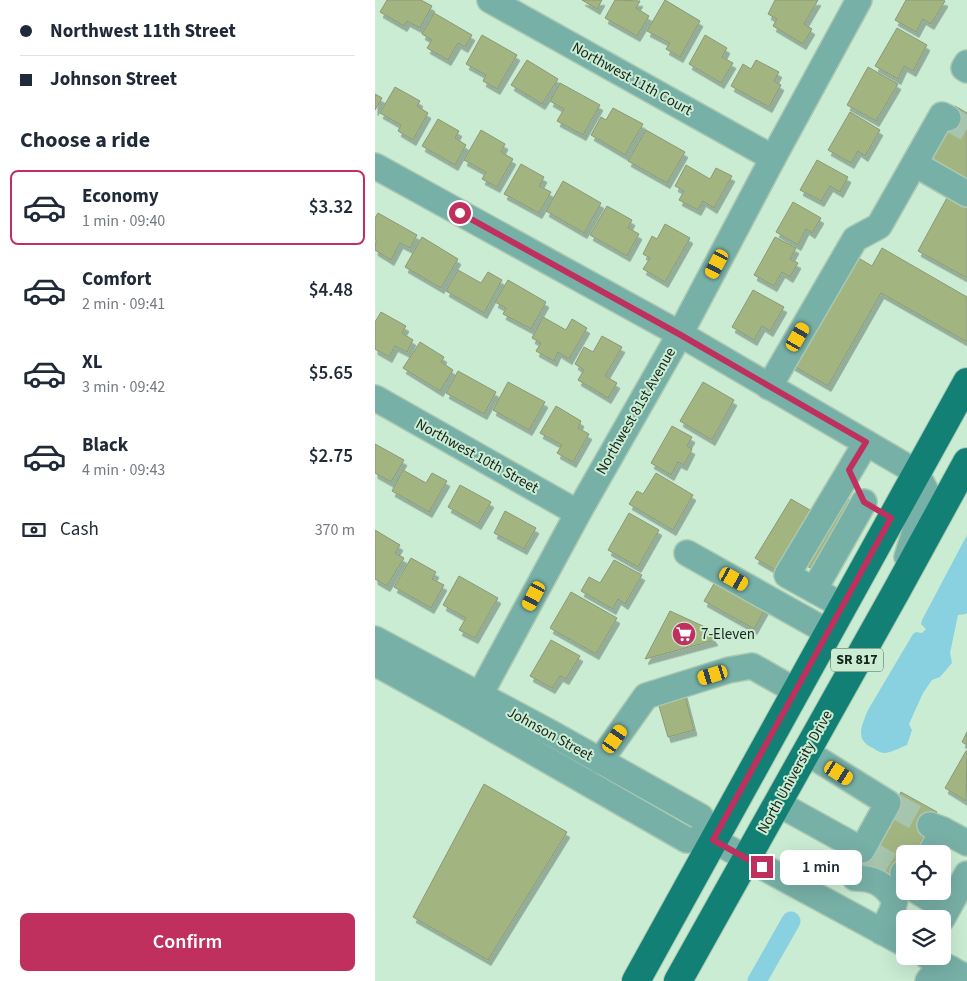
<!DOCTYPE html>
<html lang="en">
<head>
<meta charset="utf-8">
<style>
  :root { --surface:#fff; --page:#f2f2f3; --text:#1f2937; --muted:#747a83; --line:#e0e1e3; --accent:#bf305e }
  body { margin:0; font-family:"Source Sans 3",sans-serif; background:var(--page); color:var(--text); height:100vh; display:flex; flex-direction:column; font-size:19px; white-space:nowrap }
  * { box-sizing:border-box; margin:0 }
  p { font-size:16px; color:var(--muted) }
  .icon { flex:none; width:28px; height:28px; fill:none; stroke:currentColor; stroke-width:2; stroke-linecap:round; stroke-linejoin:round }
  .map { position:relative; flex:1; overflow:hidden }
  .side { display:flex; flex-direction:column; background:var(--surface); width:375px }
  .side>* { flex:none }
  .top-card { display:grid; align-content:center; height:110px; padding:0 20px; background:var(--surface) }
  .buttons { position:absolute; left:521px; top:845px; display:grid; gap:10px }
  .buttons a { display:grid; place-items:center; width:55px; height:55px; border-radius:8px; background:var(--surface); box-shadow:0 5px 20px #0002; font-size:25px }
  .end { position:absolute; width:22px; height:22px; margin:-11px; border:6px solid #bf305e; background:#fff; box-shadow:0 0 0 2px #fff }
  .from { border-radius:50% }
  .bubble { position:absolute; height:35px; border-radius:8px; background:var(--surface); box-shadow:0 5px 20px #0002; font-size:16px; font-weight:600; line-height:35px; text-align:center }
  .car { position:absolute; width:15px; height:30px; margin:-15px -8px; border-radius:6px; box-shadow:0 0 4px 1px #0007; background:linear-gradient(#f5c518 24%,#345 0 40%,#f5c518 0 76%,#345 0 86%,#f5c518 0) }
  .top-card b { display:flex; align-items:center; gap:18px; height:48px; font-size:19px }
  .top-card b+b { border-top:1px solid var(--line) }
  .top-card i { width:12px; height:12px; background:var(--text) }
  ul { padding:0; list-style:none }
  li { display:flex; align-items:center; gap:15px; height:75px; margin:0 10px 8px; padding:0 10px; border:2px solid transparent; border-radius:8px }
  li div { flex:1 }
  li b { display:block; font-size:19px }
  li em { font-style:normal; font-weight:600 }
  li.on { border-color:var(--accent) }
  li>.icon { width:45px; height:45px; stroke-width:1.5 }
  h2 { padding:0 20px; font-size:22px; line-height:60px }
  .pay { display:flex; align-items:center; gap:12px; height:55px; padding:0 20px; font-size:19px }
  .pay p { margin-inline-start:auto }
  .primary-button { display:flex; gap:10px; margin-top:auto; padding:10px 20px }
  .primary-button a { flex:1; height:58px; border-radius:8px; background:var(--accent); color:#fff; font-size:20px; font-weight:600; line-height:58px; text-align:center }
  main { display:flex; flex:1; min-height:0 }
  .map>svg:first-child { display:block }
</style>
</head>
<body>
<main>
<section class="side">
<div class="top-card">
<b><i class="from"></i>Northwest 11th Street</b>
<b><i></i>Johnson Street</b>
</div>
<h2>Choose a ride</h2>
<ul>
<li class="on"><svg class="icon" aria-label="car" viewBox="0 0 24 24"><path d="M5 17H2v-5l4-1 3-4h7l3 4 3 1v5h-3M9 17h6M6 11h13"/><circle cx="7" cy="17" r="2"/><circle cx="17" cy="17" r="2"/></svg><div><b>Economy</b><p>1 min · 09:40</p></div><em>$3.32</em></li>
<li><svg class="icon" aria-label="car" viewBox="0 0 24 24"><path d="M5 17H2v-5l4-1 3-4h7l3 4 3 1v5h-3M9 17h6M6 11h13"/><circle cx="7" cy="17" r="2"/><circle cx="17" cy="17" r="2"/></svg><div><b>Comfort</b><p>2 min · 09:41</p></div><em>$4.48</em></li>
<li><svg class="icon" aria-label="car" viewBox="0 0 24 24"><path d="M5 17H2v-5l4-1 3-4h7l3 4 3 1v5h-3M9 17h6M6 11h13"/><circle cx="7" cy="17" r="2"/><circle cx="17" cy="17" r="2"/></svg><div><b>XL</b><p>3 min · 09:42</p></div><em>$5.65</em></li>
<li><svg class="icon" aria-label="car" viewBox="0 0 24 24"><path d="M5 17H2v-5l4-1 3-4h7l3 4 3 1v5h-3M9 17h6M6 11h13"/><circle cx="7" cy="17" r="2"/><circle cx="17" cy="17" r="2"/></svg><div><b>Black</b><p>4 min · 09:43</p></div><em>$2.75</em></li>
</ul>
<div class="pay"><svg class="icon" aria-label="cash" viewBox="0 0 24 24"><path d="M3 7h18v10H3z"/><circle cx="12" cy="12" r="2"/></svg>Cash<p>370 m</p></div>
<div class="primary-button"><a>Confirm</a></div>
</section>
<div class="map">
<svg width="592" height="981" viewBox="0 0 592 981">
  <defs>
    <filter id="shadow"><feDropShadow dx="3" dy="5.5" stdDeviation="0" flood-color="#0004"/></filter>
  </defs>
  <rect width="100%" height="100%" fill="#caecd3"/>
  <path fill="#89d1e1" d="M592,535v78l-1,1 -8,1 -8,38 2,10 -12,14 -8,3 -9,13 -14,31 3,6 -5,15c-6,2 -16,8 -23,8 -3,0 -8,-3 -11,-5 -19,-8 -11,-23 -5,-38l45,-76 3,-2 6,1 4,-4 -5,-5 1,-4z"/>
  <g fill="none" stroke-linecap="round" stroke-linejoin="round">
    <polyline stroke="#89d1e1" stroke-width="19" points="382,981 416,921"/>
  </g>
  <g fill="#a2b581" stroke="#8b9877" filter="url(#shadow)">
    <polygon points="12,0 46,0 57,6 45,28 32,21 29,26 5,12"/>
    <polygon points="207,0 227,0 222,9"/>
    <polygon points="240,0 265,1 261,8 274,16 262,36 230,18"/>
    <polygon points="290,0 325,21 305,57 291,49 295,43 272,31"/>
    <polygon points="400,0 443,0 429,24 437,29 428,44 398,26 402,19 393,14"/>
    <polygon points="531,0 568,0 570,1 556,24 548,19 541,32 520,20"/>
    <polygon points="59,13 97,35 90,47 83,43 73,60 52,48 57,40 47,34"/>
    <polygon points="522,28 552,45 538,71 529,66 523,79 500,66"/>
    <polygon points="107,35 142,55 122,89 108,81 111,75 91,64"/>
    <polygon points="330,35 352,48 347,57 358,63 346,83 314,64"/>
    <polygon points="152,60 183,79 167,104 136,85"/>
    <polygon points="381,60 404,72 399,81 406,85 394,107 356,86 368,64 376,69"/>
    <polygon points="493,67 523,84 501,121 472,105"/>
    <polygon points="185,83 225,105 208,135 182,121 189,109 175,101"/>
    <polygon points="20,87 45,101 42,106 53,113 38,140 23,131 26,125 5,113"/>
    <polygon points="0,94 7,98 0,110"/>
    <polygon points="580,106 592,113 592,182 550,158"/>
    <polygon points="238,108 268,124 250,155 216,135 226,117 231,120"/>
    <polygon points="475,112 505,130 490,156 483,151 476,163 453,150"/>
    <polygon points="63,119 84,131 80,138 91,145 80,165 47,146"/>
    <polygon points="106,130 130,144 126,152 138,159 122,187 107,179 111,172 89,160"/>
    <polygon points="271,130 310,152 292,183 253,161"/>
    <polygon points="442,160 473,177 465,192 455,186 446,201 425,190"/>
    <polygon points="146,164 169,177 164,186 176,192 164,213 129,194"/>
    <polygon points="311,165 335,179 341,168 357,176 339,208 328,201 323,210 304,200 309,191 300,186"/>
    <polygon points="188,181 226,203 209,233 171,211"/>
    <polygon points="573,196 592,207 592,278 543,251"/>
    <polygon points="418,202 446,218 437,233 431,229 423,245 401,232"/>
    <polygon points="232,206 257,220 253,228 264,234 252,256 215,235"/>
    <polygon points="3,213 42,235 35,248 25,243 16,260 0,250 1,240 0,239 0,218"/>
    <polygon points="290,224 315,238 290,282 268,269 275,258 268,254 277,236 282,239"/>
    <polygon points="47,237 83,259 66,288 30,267"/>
    <polygon points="400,237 421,248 415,259 423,263 415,277 407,272 399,286 379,275"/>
    <polygon points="507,248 592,297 592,342 506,293 453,386 412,362 475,253 497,266"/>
    <polygon points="83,270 106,283 113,272 127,280 109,313 71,291"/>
    <polygon points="133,280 171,302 156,329 128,314 131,308 120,302"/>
    <polygon points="378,290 409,307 395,331 387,326 379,340 357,327"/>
    <polygon points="6,312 31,326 27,333 38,340 32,352 20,346 14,357 0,349 0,322"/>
    <polygon points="168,317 191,330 197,319 212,328 194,359 183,352 179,361 161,351 166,343 157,338"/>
    <polygon points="227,336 247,347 230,376 242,383 233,398 203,380 209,370 200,364 209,347 218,352"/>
    <polygon points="45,342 69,357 66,362 78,370 65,391 28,368"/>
    <polygon points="83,371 121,392 109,414 71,393"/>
    <polygon points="133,382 170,402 154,430 118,410"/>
    <polygon points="328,382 359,400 337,440 305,421"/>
    <polygon points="181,406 206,421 203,428 214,434 198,462 182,453 187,445 165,433"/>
    <polygon points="297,426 317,437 312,446 317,449 309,465 303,462 296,475 276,463"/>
    <polygon points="0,444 29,460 16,482 0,473"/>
    <polygon points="28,470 51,483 57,473 72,481 54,512 17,491"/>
    <polygon points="281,473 318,495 298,530 254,504 262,491 268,494"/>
    <polygon points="85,485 116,502 103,524 73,507"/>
    <polygon points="470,498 483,505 444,573 432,566"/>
    <polygon points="416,499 440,513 404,572 380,558"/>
    <polygon points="130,511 161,528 149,549 119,533"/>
    <polygon points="254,513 284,530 263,567 233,550"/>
    <polygon points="0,530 25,545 20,553 29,558 12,586 0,579"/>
    <polygon points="36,558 61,572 57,579 69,585 56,608 19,587"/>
    <polygon points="239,560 267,575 250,604 243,599 238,609 206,591 214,577 225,583"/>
    <polygon points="344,575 393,604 379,629 329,601"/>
    <polygon points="84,576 123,598 100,638 84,630 91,618 68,605"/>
    <polygon points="196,592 242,618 221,654 175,628"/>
    <polygon points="295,611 330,627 340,640 270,659"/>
    <polygon points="176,640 205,656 191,679 185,676 177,688 155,676"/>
    <polygon points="309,692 319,730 293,737 282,699"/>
    <polygon points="592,732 592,745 587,742"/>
    <polygon points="591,751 592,751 591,801 570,788"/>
    <polygon points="109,784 192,832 113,960 38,917"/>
    <polygon points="526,792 562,812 539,854 530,854 530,870 520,889 484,869"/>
  </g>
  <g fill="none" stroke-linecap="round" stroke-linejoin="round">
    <g stroke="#a6c4ae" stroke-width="25" stroke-dasharray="25 12" stroke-linecap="butt">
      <polyline points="573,118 592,129"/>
      <polyline points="518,805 555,825"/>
      <polyline points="493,852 528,873"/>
    </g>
    <g stroke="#aac8b2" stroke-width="28">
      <g id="minor">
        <polyline points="115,0 398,158"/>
        <polyline points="592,63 589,68 592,70"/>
        <polyline points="540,164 592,194"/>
        <polyline points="0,166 305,334 541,472 552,493 532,557"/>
        <polyline points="394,387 480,239 504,226 567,115 573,118"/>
        <polyline points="0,398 203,513"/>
        <polyline points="312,553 453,632"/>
        <polyline points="439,590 489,502"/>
        <polyline points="468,606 412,575 491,443"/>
        <polyline points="0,639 176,733 326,817 338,840"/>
        <polyline points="0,663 94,715 312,840 338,840 530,944"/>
        <polyline points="94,715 203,513 305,334 398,158 484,0"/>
        <polyline points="225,761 271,696 354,670 377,666 421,691"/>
        <polyline points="402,803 487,850 513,803 431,752"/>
        <polyline points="555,825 568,830 592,843"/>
        <polyline points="555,854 568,830"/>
        <polyline points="528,873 530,877"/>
        <path d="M480,878c20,0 29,6 40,22l-3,11 -10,21"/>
        <polyline points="542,891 572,909"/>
        <polyline points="567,919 592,874"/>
        <polyline points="552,956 592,978"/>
        <polyline points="553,981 557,976 576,969"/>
      </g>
    </g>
    <g stroke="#aac8b2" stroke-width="30">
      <g id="major">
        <polyline points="261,981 592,382"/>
        <polyline points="303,981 522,590 592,462"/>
      </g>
    </g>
    <use href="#minor" stroke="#77b0a7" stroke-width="25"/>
    <use href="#major" stroke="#138075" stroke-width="28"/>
  </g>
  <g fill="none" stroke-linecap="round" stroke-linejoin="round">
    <polyline stroke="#bf305e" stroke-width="6" points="85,213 304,334 491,442 474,470 489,502 516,518 338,840 387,867"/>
  </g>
  <defs>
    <g id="supermarket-disc" transform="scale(1.25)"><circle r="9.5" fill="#bf305e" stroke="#caecd3"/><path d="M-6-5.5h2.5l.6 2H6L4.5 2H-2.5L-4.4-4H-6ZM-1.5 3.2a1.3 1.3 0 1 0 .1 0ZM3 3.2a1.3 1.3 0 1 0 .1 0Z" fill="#fff"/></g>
  </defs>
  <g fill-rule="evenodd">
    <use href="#supermarket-disc" x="309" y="634"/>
  </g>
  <g text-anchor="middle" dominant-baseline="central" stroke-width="4" stroke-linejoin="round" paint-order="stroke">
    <rect fill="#caecd3" stroke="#4d6052" stroke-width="1" x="456" y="648.5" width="52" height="23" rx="4"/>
    <g font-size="14" font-weight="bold" fill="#17241b">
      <text x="482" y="660">SR 817</text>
    </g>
    <g font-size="15" fill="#17241b" stroke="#caecd3">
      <text transform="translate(257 79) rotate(29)">Northwest 11th Court</text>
      <text transform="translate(261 411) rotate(-60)">Northwest 81st Avenue</text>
      <text transform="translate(102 456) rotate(29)">Northwest 10th Street</text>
      <text transform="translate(175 734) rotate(29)">Johnson Street</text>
      <text transform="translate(420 772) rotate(-61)">North University Drive</text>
    </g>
    <g font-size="15" fill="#17241b" stroke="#caecd3" text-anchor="start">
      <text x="326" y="634">7-Eleven</text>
    </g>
  </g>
</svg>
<div class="buttons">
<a><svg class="icon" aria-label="locate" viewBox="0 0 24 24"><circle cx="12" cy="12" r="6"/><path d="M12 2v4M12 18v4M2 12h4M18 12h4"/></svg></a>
<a><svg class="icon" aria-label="layers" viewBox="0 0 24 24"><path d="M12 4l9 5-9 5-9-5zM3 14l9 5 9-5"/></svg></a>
</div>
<i class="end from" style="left:85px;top:213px"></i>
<i class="end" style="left:387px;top:867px"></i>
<div class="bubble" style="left:405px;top:850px;width:82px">1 min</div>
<i class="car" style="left:342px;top:264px;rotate:208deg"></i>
<i class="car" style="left:423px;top:337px;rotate:30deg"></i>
<i class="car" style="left:359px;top:579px;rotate:119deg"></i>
<i class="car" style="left:159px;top:596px;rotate:208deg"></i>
<i class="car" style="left:338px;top:675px;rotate:253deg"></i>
<i class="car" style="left:240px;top:739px;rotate:35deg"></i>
<i class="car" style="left:464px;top:773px;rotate:122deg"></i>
</div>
</main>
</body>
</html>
